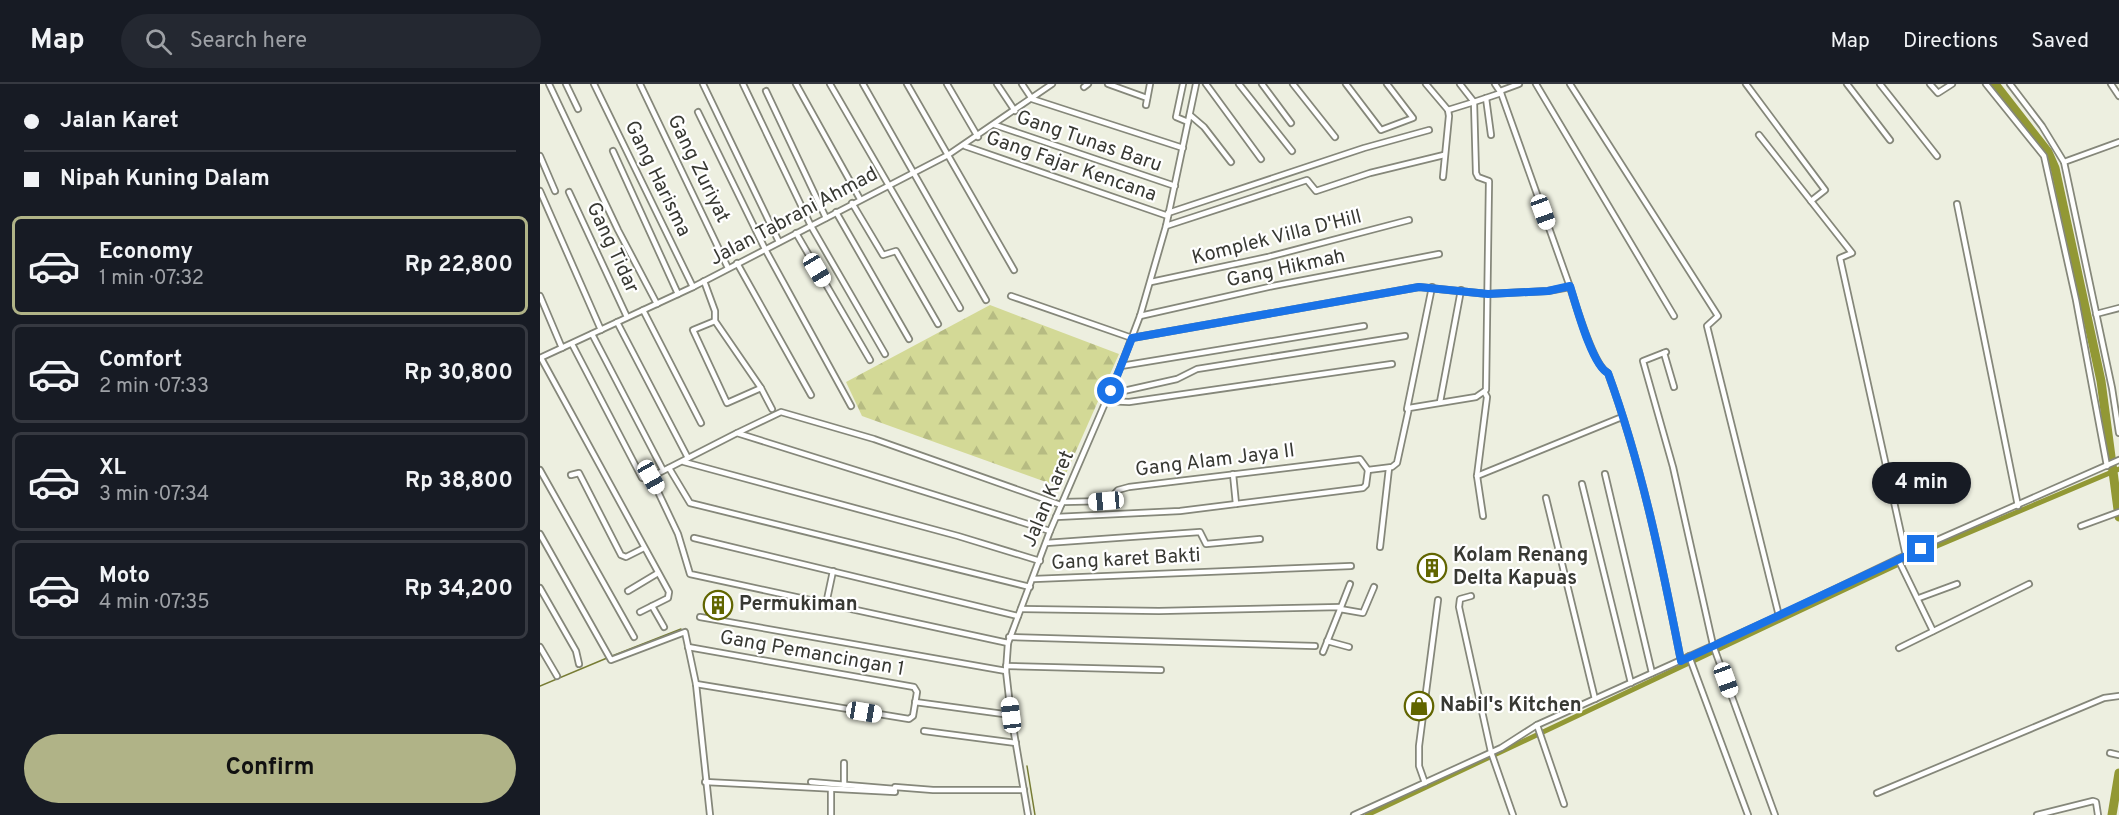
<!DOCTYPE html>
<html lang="en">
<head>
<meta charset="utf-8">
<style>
  :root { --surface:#171b24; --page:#242831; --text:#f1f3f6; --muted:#9ea1a6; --line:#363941; --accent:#b0b387 }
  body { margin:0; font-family:Overpass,sans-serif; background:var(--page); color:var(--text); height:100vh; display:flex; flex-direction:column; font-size:22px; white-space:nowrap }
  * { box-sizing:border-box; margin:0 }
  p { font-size:20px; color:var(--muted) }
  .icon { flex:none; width:33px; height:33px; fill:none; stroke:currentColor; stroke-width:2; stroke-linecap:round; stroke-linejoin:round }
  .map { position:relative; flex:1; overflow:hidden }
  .details { display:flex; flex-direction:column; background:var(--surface); width:540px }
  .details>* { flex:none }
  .banner { display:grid; align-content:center; height:132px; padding:0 24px; background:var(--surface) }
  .end { position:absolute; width:27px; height:27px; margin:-14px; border:8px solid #1a73e8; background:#fff; box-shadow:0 0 0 3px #fff }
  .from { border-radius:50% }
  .bubble { position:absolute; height:42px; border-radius:21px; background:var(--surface); box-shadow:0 2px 4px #0004; font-size:20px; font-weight:700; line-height:42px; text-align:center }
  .car { position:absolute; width:18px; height:36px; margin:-18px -9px; border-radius:8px; box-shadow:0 0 4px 2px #0007; background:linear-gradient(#fff 24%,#345 0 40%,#fff 0 76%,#345 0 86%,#fff 0) }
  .banner b { display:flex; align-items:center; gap:21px; height:57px; font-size:22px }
  .banner b+b { border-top:2px solid var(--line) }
  .banner i { width:15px; height:15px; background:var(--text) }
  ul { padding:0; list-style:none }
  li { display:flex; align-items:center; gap:18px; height:99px; margin:0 12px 9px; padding:0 12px; border:3px solid var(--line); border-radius:9px }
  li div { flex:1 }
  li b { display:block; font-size:22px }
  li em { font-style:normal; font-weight:700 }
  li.active { border-color:var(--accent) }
  li>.icon { width:54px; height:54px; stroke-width:1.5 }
  .primary-button { display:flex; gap:12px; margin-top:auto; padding:12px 24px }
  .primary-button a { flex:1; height:69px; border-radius:36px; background:var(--accent); color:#111; font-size:24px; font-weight:700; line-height:69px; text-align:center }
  header { display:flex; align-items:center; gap:36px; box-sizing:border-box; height:84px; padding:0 30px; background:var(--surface); border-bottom:2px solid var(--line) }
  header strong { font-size:28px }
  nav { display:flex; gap:33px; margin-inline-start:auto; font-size:21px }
  .search { width:420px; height:54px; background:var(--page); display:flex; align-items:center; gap:15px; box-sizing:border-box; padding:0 21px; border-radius:33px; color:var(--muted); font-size:22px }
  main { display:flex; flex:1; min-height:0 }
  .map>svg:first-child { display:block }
</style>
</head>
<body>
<header>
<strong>Map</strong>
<div class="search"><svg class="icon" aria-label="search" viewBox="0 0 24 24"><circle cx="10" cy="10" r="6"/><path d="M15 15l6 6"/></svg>Search here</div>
<nav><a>Map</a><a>Directions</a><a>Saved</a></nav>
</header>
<main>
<section class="details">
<div class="banner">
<b><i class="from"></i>Jalan Karet</b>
<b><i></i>Nipah Kuning Dalam</b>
</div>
<ul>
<li class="active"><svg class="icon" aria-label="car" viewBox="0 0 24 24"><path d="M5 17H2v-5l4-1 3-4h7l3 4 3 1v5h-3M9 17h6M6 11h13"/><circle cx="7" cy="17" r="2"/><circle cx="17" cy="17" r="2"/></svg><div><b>Economy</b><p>1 min · 07:32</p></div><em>Rp 22,800</em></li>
<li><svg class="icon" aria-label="car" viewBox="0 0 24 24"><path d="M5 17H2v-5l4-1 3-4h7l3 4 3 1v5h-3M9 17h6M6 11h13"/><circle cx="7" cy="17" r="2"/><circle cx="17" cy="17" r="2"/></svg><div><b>Comfort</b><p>2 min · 07:33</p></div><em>Rp 30,800</em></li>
<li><svg class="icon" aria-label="car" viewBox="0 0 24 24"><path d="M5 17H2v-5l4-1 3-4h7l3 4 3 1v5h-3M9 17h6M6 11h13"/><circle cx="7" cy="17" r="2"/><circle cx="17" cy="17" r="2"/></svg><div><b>XL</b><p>3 min · 07:34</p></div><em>Rp 38,800</em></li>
<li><svg class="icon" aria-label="car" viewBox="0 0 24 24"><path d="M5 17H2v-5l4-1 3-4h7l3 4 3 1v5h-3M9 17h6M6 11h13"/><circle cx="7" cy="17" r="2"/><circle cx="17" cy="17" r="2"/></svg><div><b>Moto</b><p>4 min · 07:35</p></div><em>Rp 34,200</em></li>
</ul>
<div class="primary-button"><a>Confirm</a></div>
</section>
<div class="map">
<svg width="1579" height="731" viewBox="0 0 1579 731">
  <defs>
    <pattern id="forest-firs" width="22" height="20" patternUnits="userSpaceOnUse" patternTransform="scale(1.5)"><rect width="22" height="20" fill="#d3d996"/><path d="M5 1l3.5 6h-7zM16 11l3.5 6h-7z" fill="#b6bb82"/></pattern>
  </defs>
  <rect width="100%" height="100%" fill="#edefe0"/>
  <polygon fill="url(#forest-firs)" points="450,221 579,270 520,403 322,332 306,298"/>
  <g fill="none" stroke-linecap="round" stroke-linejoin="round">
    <g stroke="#777c34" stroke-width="1.5">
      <polyline points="72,572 141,545"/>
      <polyline points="0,602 67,574"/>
      <polyline points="487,682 495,731"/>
    </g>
    <polyline stroke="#929835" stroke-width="5" points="827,731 1397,462 1579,385"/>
    <g stroke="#929835" stroke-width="9">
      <polyline points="1455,0 1508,68 1515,84 1561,297 1579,433"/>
      <polyline points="1572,731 1579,689"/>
    </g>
    <g stroke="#85877a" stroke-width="8">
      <g id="street">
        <polyline points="9,0 78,146 117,220"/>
        <polyline points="26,0 38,25"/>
        <polyline points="54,0 153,203"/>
        <polyline points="100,0 188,184"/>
        <polyline points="163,0 239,158"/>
        <polyline points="203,0 271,142 345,270"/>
        <polyline points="256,0 320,115"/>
        <polyline points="290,0 420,224"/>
        <polyline points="323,0 446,216"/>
        <polyline points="367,0 474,186"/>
        <polyline points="407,0 438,53"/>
        <polyline points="457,0 475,27"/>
        <polyline points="482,0 492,15 643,64"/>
        <polyline points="568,0 607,14"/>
        <polyline points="643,0 636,33 648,38"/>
        <polyline points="666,0 721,75"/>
        <polyline points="699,0 752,67"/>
        <polyline points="722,0 751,39"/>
        <polyline points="753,0 795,53"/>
        <polyline points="806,0 841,46 873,34 847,0"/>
        <polyline points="886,0 908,26 909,32 903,93"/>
        <polyline points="996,0 1134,232"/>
        <polyline points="1030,0 1178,232 1167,242 1239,532"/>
        <polyline points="1206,0 1285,106 1271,117"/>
        <polyline points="1307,0 1350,56"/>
        <polyline points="1340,0 1397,72"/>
        <polyline points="1390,0 1398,9 1412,0"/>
        <polyline points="1446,0 1504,72 1536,216 1567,382"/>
        <polyline points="1470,0 1502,42 1524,78 1572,304 1579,349"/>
        <polyline points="1571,0 1579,12"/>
        <polyline points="544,3 548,0"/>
        <polyline points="226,7 286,134"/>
        <polyline points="960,7 979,0"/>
        <polyline points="946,14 951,51"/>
        <polyline points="606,21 610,0"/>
        <polyline points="908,26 934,18 920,0"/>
        <polyline points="158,28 225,165 311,322"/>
        <polyline points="650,31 664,43 691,78"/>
        <polyline points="455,41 635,102"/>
        <polyline points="1219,51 1312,169 1300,174 1366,472"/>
        <polyline points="425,62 628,132"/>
        <polyline points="73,67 138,210"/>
        <polyline points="0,72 15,107"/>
        <polyline points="1524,78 1579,58"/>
        <polyline points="0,107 61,246"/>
        <polyline points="29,108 87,233"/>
        <polyline points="312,119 343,171 356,167 398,240"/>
        <polyline points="1417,120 1478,422"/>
        <polyline points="296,128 369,255"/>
        <polyline points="628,129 824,64 889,46"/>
        <polyline points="626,142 767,96 776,107 830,89 904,71"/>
        <polyline points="256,149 330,276"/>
        <polyline points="197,179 271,311"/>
        <polyline points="164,197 175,227 175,237 221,304 232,325"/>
        <polyline points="611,198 728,173 869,136"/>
        <path d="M1030,203c6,18 23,79 38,86 34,93 54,191 73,288"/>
        <polyline points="0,212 22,264"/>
        <polyline points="471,212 592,254 879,203 948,210 1008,207 1030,203 961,9 955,0"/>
        <polyline points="103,226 161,339"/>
        <polyline points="1556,230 1579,224"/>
        <polyline points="600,232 733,202 899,170"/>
        <polyline points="175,237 153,246 187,319 221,304"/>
        <polyline points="77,238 148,374"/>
        <polyline points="52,250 123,386"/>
        <polyline points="32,260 102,394 111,393 197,349 510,447"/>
        <polyline points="1126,268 1103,277 1133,383 1173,561 1235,731"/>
        <polyline points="1124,269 1134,303"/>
        <polyline points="0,274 153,203 408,71 512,0"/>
        <polyline points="1,274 129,508 128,514 100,528"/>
        <polyline points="581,282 824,242"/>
        <polyline points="571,307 579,308 637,295 657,285 865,252"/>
        <polyline points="566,317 589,318 852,280"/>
        <polyline points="900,318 921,206"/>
        <polyline points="867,325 892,203"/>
        <polyline points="197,349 241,328 334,355 521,421"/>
        <polyline points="144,378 418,452 500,477"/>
        <polyline points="129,384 150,419 490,503"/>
        <polyline points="0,386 94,553"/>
        <polyline points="828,386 852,383 857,379 869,324 936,313 946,306 949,97 938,93 936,89 934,18 961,9"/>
        <polyline points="693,390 696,420"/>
        <polyline points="1065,390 1112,589"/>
        <polyline points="31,391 39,389 81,471 86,473 104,464"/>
        <polyline points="937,392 1082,333"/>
        <polyline points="111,393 138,450 150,490 468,559"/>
        <polyline points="1042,400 1091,599"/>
        <polyline points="1006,414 1055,615"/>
        <polyline points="523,418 568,417 578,406 589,403 820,375 828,386"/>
        <polyline points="943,432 937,392 947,313 945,309"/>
        <polyline points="516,433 640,427 823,404 826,401 828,386"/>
        <polyline points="1541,442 1579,428"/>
        <polyline points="0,450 71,576 145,548 156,600 170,731"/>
        <polyline points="154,454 478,532"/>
        <polyline points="506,459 660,448 666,460 720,455"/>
        <polyline points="840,463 849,384"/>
        <polyline points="1358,475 1393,547"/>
        <polyline points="494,495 811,482"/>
        <polyline points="0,504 36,567 39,580"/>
        <polyline points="88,507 118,489"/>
        <polyline points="931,512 920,515 919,523 951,668 973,731"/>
        <polyline points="1379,514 1417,500"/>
        <polyline points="286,520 293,487"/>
        <polyline points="112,522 124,543"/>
        <polyline points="801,523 810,500"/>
        <polyline points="481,525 619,527 801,523 783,568"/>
        <polyline points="800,525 823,529 834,503"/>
        <polyline points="160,533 466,587"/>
        <polyline points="469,553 775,562"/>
        <polyline points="787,557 809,563"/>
        <polyline points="0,563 17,592"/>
        <polyline points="148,563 374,603 377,608 373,632 369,635 156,600"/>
        <polyline points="1359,564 1489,500"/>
        <polyline points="1149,572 1208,731"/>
        <polyline points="466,582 621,586"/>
        <polyline points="375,618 471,631"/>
        <polyline points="997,641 1024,720"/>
        <polyline points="384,647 476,659"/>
        <polyline points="1570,669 1579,671"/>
        <polyline points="165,698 355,708"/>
        <polyline points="271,698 355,705"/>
        <polyline points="885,699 879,682 879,662 898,516"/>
        <polyline points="304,700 304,679"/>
        <polyline points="355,703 393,706 484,706"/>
        <polyline points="1337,709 1564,614 1579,612"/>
        <polyline points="291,731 291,706"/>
        <polyline points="488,731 471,631 466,587 468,559 510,447 581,282 600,232 626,142 656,0"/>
        <polyline points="814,731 961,664 997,641 1239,532 1395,457 1579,376"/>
        <polyline points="1497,731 1553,717 1556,718 1558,731"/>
      </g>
    </g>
    <use href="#street" stroke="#fff" stroke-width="4.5"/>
  </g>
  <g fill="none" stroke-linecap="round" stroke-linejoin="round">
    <path stroke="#1a73e8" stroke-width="8" d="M571,307l21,-53 287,-51 69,7 60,-3 22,-5c6,19 22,80 38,87 34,93 54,191 73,288l240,-112"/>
  </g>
  <defs>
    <g id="building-ring" transform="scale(1.5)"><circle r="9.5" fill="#fff" stroke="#616500" stroke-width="1.5"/><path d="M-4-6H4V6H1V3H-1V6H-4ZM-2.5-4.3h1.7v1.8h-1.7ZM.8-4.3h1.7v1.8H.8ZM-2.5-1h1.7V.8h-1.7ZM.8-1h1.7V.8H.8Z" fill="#616500"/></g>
    <g id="shop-ring" transform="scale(1.5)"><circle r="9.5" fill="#fff" stroke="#616500" stroke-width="1.5"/><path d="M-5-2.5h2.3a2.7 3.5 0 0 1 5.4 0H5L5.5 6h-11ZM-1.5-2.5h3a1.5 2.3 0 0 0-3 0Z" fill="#616500"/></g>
  </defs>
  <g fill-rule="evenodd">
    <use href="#building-ring" x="892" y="484"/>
    <use href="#building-ring" x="178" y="521"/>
    <use href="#shop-ring" x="879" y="622"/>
  </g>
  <g text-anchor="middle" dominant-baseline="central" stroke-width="4.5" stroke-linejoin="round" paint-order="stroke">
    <g font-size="20" fill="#383933" stroke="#fff">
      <text transform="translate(549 58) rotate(19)">Gang Tunas Baru</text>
      <text transform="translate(531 83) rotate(19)">Gang Fajar Kencana</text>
      <text transform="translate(158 85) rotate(64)">Gang Zuriyat</text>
      <text transform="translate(117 95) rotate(64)">Gang Harisma</text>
      <text transform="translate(254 133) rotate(-28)">Jalan Tabrani Ahmad</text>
      <text transform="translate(737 154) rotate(-14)">Komplek Villa D'Hill</text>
      <text transform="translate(72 164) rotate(65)">Gang Tidar</text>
      <text transform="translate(746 185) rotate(-12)">Gang Hikmah</text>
      <text transform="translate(675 377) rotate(-7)">Gang Alam Jaya II</text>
      <text transform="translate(509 415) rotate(-67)">Jalan Karet</text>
      <text transform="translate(586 476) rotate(-3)">Gang karet Bakti</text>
      <text transform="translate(272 570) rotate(10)">Gang Pemancingan 1</text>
    </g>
    <g font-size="20" font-weight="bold" fill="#383933" stroke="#fff" text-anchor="start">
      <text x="913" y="472">Kolam Renang<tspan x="913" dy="23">Delta Kapuas</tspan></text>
      <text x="199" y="521">Permukiman</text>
      <text x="900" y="622">Nabil's Kitchen</text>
    </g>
  </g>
</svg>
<i class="end from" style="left:571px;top:307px"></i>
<i class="end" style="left:1381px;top:465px"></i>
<div class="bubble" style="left:1332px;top:378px;width:99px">4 min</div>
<i class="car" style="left:1003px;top:128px;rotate:160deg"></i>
<i class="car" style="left:277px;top:186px;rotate:149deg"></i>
<i class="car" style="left:111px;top:393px;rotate:151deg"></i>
<i class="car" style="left:566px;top:417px;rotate:265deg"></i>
<i class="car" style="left:1186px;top:596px;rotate:160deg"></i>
<i class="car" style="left:324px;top:628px;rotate:99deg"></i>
<i class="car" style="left:471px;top:631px;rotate:353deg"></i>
</div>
</main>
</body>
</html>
